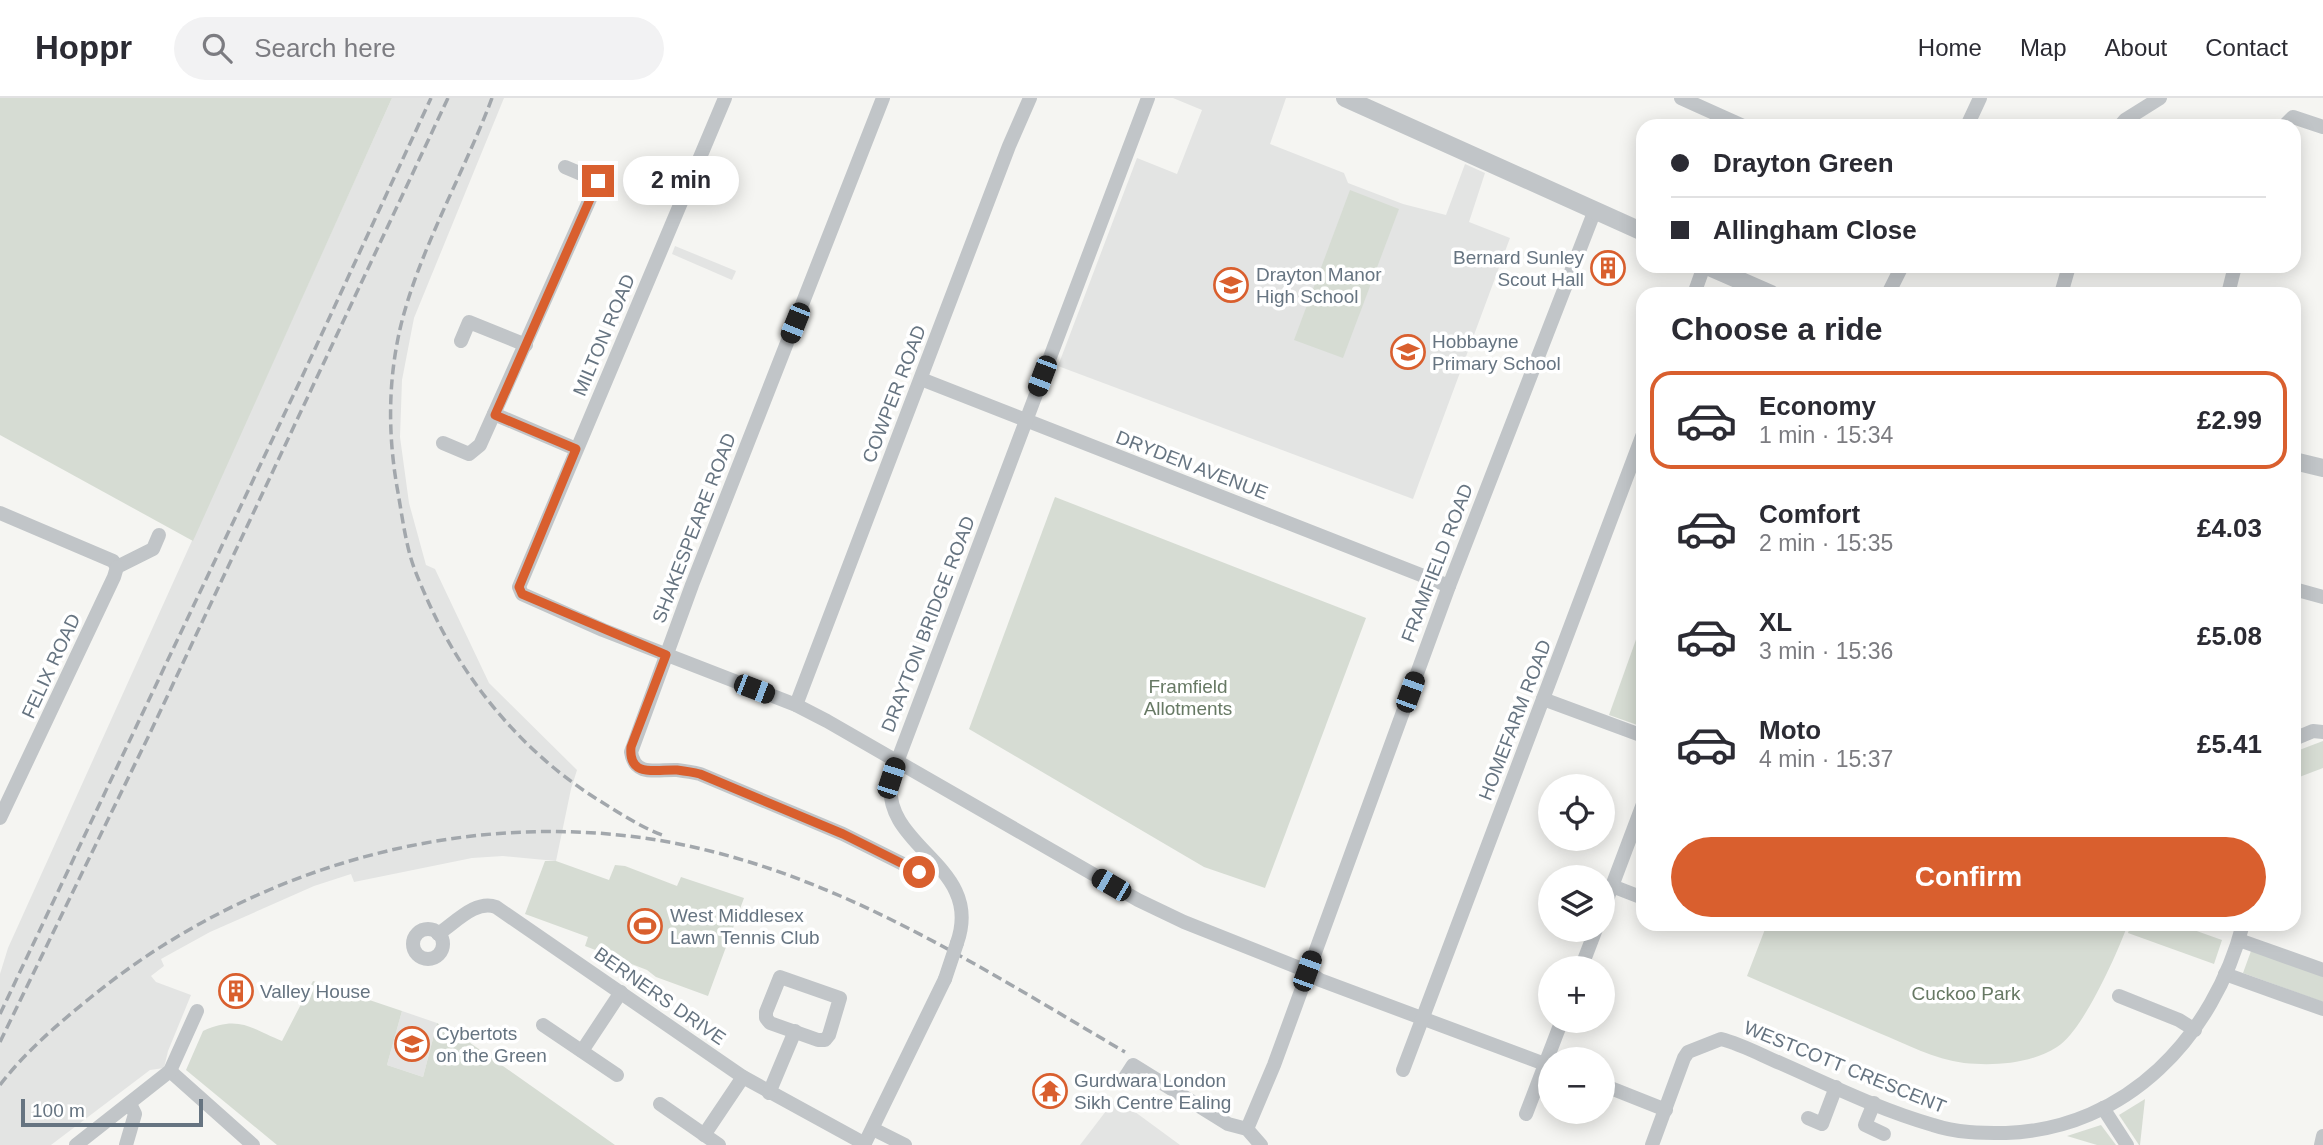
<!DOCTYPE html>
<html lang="en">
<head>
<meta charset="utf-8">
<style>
  :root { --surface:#fff; --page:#f2f2f3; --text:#2b2b33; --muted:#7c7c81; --line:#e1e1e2; --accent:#d95f2e }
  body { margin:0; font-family:Arial,sans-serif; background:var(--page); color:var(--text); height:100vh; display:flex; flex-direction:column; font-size:26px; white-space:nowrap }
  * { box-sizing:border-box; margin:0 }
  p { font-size:23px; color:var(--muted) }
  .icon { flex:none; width:38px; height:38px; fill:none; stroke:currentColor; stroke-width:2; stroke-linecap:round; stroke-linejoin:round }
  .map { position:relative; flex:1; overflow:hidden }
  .side { position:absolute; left:1636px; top:189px; width:665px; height:644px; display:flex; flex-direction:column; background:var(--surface); border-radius:21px; box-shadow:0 4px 18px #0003 }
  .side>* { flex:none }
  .top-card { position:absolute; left:1636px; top:21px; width:665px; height:154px; border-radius:21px; box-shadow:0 4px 18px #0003; display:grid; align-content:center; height:154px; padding:0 35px; background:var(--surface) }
  .tools { position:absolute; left:1538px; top:676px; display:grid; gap:14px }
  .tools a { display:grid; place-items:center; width:77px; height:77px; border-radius:50%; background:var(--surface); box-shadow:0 4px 18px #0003; font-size:35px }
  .scale { position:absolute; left:21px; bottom:18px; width:182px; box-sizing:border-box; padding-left:7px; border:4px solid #667481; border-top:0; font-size:19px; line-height:24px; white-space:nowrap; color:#667481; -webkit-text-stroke:5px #fff; paint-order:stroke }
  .end { position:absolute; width:32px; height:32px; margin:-16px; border:9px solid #d95f2e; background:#fff; box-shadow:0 0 0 4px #fff }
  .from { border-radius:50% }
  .bubble { position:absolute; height:49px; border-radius:24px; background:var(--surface); box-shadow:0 4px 18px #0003; font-size:23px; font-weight:600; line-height:49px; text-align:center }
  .car { position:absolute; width:21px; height:42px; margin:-21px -10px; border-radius:9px; box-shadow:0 0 5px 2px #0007; background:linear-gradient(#222 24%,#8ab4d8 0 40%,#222 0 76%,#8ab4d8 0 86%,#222 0) }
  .top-card b { display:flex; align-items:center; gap:24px; height:66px; font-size:26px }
  .top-card b+b { border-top:2px solid var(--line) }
  .top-card i { width:18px; height:18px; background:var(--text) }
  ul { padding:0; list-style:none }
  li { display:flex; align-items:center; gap:21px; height:98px; margin:0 14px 10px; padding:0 21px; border:4px solid transparent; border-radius:21px }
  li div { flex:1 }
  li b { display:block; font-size:26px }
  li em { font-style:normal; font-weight:600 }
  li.current { border-color:var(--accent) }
  li>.icon { width:63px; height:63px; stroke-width:1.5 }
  h2 { padding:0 35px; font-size:32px; line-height:84px }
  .action { display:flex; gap:14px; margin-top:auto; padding:14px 35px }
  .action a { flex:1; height:80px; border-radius:42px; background:var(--accent); color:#fff; font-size:28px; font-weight:600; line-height:80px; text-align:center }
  header { display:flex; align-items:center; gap:42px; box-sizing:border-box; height:98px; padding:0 35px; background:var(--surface); border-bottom:2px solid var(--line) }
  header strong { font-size:33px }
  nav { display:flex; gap:38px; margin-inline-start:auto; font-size:24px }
  .search { width:490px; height:63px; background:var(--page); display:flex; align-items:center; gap:18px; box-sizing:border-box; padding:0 24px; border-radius:38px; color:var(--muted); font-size:26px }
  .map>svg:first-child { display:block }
</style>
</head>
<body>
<header>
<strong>Hoppr</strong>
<div class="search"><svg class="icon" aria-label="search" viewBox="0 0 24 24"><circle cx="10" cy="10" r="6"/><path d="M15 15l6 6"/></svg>Search here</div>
<nav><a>Home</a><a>Map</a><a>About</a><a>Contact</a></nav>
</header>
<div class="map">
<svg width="2323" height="1047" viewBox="0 0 2323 1047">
  <rect width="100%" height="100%" fill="#f5f5f2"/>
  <g fill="#e3e4e3">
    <polygon points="392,0 504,0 414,220 402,282 400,339 409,405 426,467 435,471 489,585 577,672 571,691 556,763 503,758 472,760 354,784 351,776 314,788 210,834 161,861 164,868 151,878 156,884 191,897 168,953 164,970 150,972 51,1047 0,1047 0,876 8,850"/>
    <polygon points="1173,0 1286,0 1270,46 1344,75 1348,85 1403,106 1446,117 1465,66 1485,75 1469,124 1510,140 1413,401 1058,268 1137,60 1177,76 1202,12"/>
    <polygon points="675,148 736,173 732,182 672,156"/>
    <polygon points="402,913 437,925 423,979 387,967"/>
    <polygon points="1116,1000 1180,1047 1080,1047"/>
  </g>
  <g fill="#d6dcd3">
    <polygon points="0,0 392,0 193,443 0,337"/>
    <polygon points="1350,92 1399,111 1343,260 1294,242"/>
    <polygon points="1055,399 1366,520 1265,790 1204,769 969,631"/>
    <polygon points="1643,522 1643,629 1609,617"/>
    <polygon points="2323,643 2323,670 2294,681 2294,654"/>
    <polygon points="545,763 556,763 609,782 615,767 625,768 677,788 681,779 744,800 708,898 656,879 647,872 585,848 588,839 525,816"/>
    <path d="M1767,826h361c-11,30 -45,107 -71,123 -27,17 -63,19 -93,16 -30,-4 -58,-19 -85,-30 -44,-19 -88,-38 -132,-57z"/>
    <polygon points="2131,826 2177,826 2222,842 2214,866 2128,835"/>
    <polygon points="2251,853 2323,878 2323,904 2243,875"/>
    <path d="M313,883l89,30 -15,54 36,12 14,-54 29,17 149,105h-338l-91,-75 17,-39c36,-16 47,-3 79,10z"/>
    <polygon points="2145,1001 2140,1047 2139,1047 2119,1017"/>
    <polygon points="2101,1027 2116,1047 2097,1047 2067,1038"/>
  </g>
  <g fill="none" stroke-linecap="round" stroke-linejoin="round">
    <g stroke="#c1c5c8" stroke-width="14">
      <polyline points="725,0 519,489 522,496 603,532 796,607 827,623 1138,802 1184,824 1307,873 1320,882 1550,968"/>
      <path d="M883,0l-191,487 -61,167c4,26 27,17 46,18 8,1 15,2 23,4l143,60 76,38"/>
      <polyline points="1681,0 1743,28"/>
      <polyline points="1967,28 1980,0"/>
      <polyline points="2120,28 2125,22 2160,0"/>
      <polyline points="2284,28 2293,19 2323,29"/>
      <polyline points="1694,196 1704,168"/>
      <polyline points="1888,196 1902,168"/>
      <polyline points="2061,196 2069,168"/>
      <polyline points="2228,196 2235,168"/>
      <polyline points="461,243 469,224 526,247"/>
      <polyline points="921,281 1449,488"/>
      <polyline points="494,316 576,351"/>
      <polyline points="443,345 469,356 480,347 598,83 565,69"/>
      <polyline points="0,415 113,463 117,469"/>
      <polyline points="117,469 153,451 159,437"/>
      <polyline points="2294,491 2323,499"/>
      <polyline points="1543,601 1643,638"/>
      <polyline points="796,607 1009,48 1030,0"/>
      <polyline points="2294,641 2313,633 2323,634"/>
      <polyline points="0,720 114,479 117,469"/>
      <polyline points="1612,788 1643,800"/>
      <polyline points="1603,812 1643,706"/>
      <circle cx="428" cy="846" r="15"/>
      <path d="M438,836c17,-11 38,-35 58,-27l247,170 122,67"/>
      <polyline points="2239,842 2323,872"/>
      <path d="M957,845c28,-79 -77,-94 -66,-165l257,-680"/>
      <polyline points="1581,870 1596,831"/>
      <polyline points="2225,876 2323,911"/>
      <polygon points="780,879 840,900 829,937 825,942 818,942 770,925 766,920 766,914"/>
      <polyline points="2119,898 2179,922 2195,932"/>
      <polyline points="543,927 617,977"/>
      <polyline points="582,953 621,894"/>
      <polyline points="1403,972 1643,336"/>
      <polyline points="170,973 253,1047"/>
      <polyline points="1122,984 1133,967 1228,1026 1247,1031 1261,1047"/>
      <polyline points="1603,987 1666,1012"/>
      <polyline points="769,995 795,933"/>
      <polyline points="1874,1005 1865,1027 1884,1036"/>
      <polyline points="660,1006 719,1047"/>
      <polyline points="2103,1010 2127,1047"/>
      <polyline points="1526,1016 1562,922"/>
      <polyline points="1808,1020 1822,1026 1836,989"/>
      <polyline points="873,1031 905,1047"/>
      <polyline points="1247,1031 1274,967 1449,488 1595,112"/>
      <polyline points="704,1037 743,979"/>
      <polyline points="76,1047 170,973 197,913"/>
      <polyline points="126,1047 135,1016 130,1006"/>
      <polyline points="864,1047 945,881"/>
      <path d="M1652,1047l32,-87 4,-6 33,-13c20,5 40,16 59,24 50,22 100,47 153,62 24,8 48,8 73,8 121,-4 208,-97 237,-209"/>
      <polyline points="2321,1047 2323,1038"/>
    </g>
    <g stroke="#c1c5c8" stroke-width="18">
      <polyline points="1345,0 1643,134"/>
      <polyline points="1707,168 1771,196"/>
      <polyline points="2294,363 2323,370"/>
    </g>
    <g stroke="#a2a7ac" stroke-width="3.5" stroke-dasharray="10 5" stroke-linecap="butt">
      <path d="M492,0c-28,75 -74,154 -92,231 -12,53 -12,105 -3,158 4,22 7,46 13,68 4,15 11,30 17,44 36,82 97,155 173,202 21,13 42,27 65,35"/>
      <polyline points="0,916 301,281 431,0"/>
      <polyline points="0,944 151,633 448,0"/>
      <path d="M0,987c25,-33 58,-61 90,-87 171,-140 408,-202 624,-146 149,38 279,123 411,200"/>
    </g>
    <polyline stroke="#c1c5c8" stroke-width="14" points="945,881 957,845"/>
  </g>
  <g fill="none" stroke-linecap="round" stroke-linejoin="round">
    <path stroke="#d95f2e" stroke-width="9" d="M598,83l-103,234 81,34 -57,138 3,7 144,61 -35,92c-3,32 27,22 46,23 8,1 15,2 23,4l143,60 76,38"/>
  </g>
  <defs>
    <g id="building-ring" transform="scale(1.75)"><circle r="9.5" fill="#fff" stroke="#d95f2e" stroke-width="1.5"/><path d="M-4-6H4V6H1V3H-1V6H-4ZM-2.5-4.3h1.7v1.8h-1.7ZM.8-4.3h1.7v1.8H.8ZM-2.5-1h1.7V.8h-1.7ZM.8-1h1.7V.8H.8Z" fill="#d95f2e"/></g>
    <g id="school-ring" transform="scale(1.75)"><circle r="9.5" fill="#fff" stroke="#d95f2e" stroke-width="1.5"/><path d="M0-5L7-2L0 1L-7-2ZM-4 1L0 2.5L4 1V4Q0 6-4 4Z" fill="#d95f2e"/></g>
    <g id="stadium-ring" transform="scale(1.75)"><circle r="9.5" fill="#fff" stroke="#d95f2e" stroke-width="1.5"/><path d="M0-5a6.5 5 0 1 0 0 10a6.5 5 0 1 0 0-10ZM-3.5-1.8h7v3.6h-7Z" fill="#d95f2e"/></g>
    <g id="temple-ring" transform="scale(1.75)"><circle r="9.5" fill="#fff" stroke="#d95f2e" stroke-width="1.5"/><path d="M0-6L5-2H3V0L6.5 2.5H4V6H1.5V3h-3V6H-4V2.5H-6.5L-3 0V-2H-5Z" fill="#d95f2e"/></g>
  </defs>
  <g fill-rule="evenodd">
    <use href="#building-ring" x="1608" y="170"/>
    <use href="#school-ring" x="1231" y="187"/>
    <use href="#school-ring" x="1408" y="254"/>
    <use href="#stadium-ring" x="645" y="828"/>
    <use href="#building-ring" x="236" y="893"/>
    <use href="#school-ring" x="412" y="946"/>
    <use href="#temple-ring" x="1050" y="993"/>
  </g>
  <g text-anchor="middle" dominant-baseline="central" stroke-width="7" stroke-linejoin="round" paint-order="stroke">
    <g font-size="19" fill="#667481" stroke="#fff" text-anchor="start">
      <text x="1584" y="159" text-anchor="end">Bernard Sunley<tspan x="1584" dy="22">Scout Hall</tspan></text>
      <text x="1256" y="176">Drayton Manor<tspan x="1256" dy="22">High School</tspan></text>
      <text x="1432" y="243">Hobbayne<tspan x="1432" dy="22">Primary School</tspan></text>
      <text x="670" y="817">West Middlesex<tspan x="670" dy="22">Lawn Tennis Club</tspan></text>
      <text x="260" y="893">Valley House</text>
      <text x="436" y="935">Cybertots<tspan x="436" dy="22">on the Green</tspan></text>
      <text x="1074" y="982">Gurdwara London<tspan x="1074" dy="22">Sikh Centre Ealing</tspan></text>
    </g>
    <g font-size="19" fill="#667481" stroke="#fff">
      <text transform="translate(604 237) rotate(-67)">MILTON ROAD</text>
      <text transform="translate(894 296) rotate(-69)">COWPER ROAD</text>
      <text transform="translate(1192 367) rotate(21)">DRYDEN AVENUE</text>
      <text transform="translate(694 430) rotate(-69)">SHAKESPEARE ROAD</text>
      <text transform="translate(1437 465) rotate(-69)">FRAMFIELD ROAD</text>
      <text transform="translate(928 526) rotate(-69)">DRAYTON BRIDGE ROAD</text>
      <text transform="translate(51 568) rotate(-65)">FELIX ROAD</text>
      <text transform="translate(1515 622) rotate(-69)">HOMEFARM ROAD</text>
      <text transform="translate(660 898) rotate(35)">BERNERS DRIVE</text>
      <text transform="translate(1845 969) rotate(22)">WESTCOTT CRESCENT</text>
    </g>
    <g font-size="19" fill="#677964" stroke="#fff">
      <text x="1188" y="588">Framfield<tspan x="1188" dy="22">Allotments</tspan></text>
      <text x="1966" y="895">Cuckoo Park</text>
    </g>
  </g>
</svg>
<div class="tools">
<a><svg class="icon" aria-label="locate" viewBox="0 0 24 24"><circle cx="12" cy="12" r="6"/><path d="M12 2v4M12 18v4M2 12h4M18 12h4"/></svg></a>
<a><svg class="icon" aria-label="layers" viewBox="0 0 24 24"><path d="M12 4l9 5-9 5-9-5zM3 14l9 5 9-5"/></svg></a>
<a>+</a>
<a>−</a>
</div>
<div class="scale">100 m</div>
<i class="end from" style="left:919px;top:774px"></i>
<i class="end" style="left:598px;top:83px"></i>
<div class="bubble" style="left:623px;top:58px;width:116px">2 min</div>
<i class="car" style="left:795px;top:225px;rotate:202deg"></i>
<i class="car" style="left:1042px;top:278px;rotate:201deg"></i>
<i class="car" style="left:754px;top:591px;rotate:111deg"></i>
<i class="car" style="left:1410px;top:594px;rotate:20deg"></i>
<i class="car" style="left:891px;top:680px;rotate:18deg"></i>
<i class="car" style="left:1111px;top:787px;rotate:300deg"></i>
<i class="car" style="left:1307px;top:873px;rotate:20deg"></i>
<div class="top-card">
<b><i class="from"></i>Drayton Green</b>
<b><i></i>Allingham Close</b>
</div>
<section class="side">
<h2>Choose a ride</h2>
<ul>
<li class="current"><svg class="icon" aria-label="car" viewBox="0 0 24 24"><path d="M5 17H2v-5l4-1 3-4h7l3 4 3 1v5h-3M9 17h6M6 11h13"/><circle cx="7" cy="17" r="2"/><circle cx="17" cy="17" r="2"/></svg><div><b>Economy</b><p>1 min · 15:34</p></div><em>£2.99</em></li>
<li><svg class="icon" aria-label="car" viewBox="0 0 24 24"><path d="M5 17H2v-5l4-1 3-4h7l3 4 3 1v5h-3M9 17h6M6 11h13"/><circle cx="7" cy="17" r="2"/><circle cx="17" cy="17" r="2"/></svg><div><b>Comfort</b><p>2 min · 15:35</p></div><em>£4.03</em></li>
<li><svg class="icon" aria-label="car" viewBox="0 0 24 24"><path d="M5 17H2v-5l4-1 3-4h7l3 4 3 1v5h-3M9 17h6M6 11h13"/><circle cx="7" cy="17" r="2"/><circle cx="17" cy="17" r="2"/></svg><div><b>XL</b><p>3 min · 15:36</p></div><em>£5.08</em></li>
<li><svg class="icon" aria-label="car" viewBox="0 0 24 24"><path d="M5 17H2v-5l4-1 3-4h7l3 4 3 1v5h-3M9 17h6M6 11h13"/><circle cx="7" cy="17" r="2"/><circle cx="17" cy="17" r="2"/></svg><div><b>Moto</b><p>4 min · 15:37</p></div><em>£5.41</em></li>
</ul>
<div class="action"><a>Confirm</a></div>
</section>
</div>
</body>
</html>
